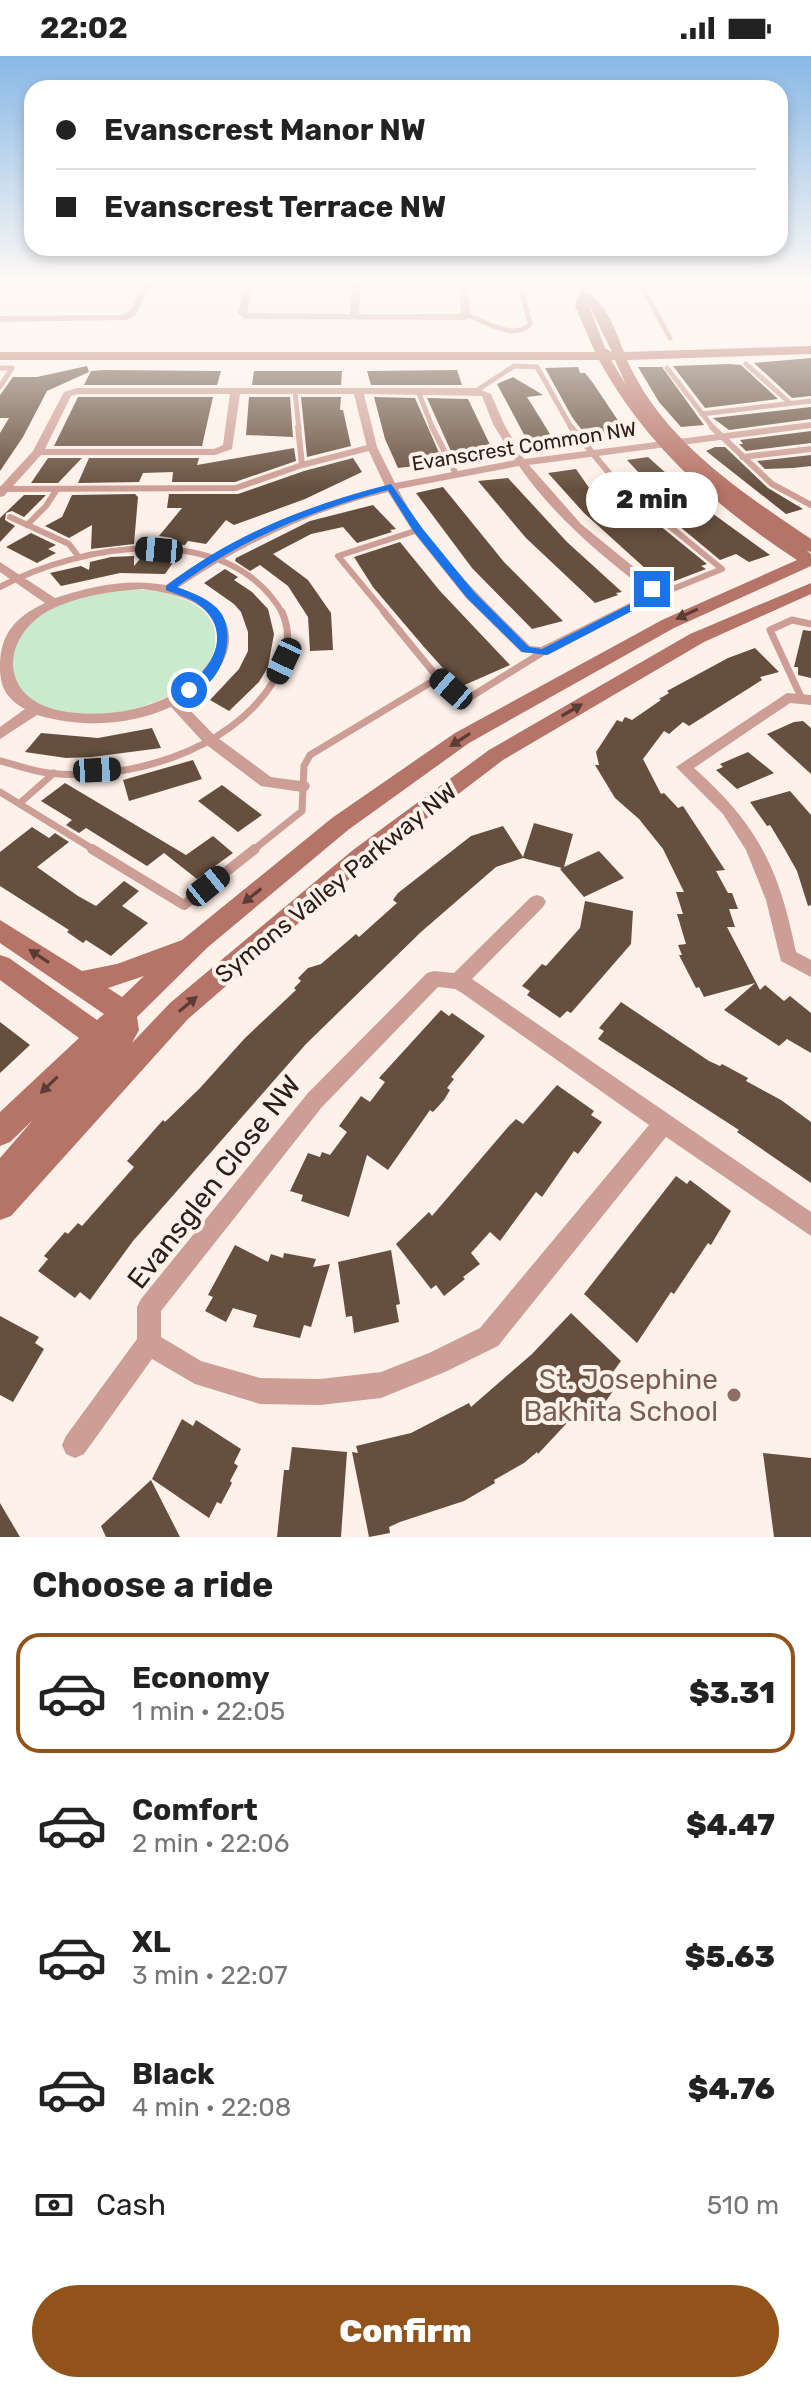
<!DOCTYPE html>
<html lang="en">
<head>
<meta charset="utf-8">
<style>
  :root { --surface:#fff; --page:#f6f6f6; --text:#222; --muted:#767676; --line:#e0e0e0; --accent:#92531a }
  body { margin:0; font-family:Rubik,sans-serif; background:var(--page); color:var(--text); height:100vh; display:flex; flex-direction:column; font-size:30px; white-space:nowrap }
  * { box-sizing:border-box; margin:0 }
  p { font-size:26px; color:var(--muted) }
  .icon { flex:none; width:44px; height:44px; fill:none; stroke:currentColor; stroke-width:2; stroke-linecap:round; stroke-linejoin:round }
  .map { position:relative; height:1481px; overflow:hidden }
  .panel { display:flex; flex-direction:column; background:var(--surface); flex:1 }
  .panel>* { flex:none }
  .top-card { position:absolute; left:24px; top:24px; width:764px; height:176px; border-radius:24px; box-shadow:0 4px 12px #0003; display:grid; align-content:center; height:176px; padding:0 32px; background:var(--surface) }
  .end { position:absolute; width:36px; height:36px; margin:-18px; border:10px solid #1a73e8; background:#fff; box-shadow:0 0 0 4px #fff }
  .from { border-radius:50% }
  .bubble { position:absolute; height:56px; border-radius:28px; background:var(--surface); box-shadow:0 4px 12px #0003; font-size:26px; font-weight:800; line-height:56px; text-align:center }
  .car { position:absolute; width:24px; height:48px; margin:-24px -12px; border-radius:10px; box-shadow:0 0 6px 2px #0007; background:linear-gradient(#222 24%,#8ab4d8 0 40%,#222 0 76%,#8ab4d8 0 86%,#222 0) }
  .top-card b { display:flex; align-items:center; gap:28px; height:76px; font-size:30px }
  .top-card b+b { border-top:2px solid var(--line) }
  .top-card i { width:20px; height:20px; background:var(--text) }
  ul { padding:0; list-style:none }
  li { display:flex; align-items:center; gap:24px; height:120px; margin:0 16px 12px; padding:0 16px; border:4px solid transparent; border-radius:24px }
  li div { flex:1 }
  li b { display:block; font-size:30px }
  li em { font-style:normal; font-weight:800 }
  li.current { border-color:var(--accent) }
  li>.icon { width:72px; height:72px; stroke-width:1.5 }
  h2 { padding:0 32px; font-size:36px; line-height:96px }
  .pay { display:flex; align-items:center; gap:20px; height:88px; padding:0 32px; font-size:30px }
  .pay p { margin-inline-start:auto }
  .action { display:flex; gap:16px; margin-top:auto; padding:16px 32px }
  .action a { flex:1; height:92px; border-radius:48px; background:var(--accent); color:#fff; font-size:32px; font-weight:800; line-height:92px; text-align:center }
  .status { display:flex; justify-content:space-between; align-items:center; height:56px; padding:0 40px; background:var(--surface); direction:ltr }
  .status svg { height:22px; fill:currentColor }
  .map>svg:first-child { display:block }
</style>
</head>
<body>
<div class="status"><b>22:02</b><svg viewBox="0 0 49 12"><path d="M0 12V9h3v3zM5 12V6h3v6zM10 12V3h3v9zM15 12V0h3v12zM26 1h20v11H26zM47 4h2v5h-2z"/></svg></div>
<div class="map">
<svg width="811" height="1481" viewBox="0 0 811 1481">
  <rect width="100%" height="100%" fill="#fdf1e9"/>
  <path fill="#c9eacd" d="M135,533c32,2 86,13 80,56 -3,22 -24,39 -43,49 -39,21 -108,33 -146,2 -11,-10 -14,-18 -14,-32 0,-37 37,-57 69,-67 17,-6 37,-6 54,-8z"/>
  <g fill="#664f3e">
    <polygon points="811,302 811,340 792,342 754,307"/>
    <polygon points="729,308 741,309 778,343 705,352 673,310"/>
    <polygon points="87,310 89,316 47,335 23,381 0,415 0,377 9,362 0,362 0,339 13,321 37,321"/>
    <polygon points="578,311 580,317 585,317 593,327 629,381 607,383 594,372 581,373 572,361 545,312"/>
    <polygon points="638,311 662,311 704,369 681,371 659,346"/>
    <polygon points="457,314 462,329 371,329 367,315"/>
    <polygon points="91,315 104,314 221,315 217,329 84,329"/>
    <polygon points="254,315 342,315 341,329 252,329"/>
    <polygon points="513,321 543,339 527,341 558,391 532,392 528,386 497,328"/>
    <polygon points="78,341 213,341 202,390 54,390"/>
    <polygon points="249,341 290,341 293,381 246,379"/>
    <polygon points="301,341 341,341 340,354 343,354 351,390 307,401"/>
    <polygon points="374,341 415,342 440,399 421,401 424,409 398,412 385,383"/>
    <polygon points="427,342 468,343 494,397 454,402"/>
    <polygon points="811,351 811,363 729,374 713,362"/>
    <polygon points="811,375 811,387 746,395 739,388 743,388 740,384"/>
    <polygon points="715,391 725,391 768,432 803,453 786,458 706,395"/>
    <polygon points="294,392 296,405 235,426 172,426 173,416 143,417 139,426 78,427 89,402 199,402 197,409"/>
    <polygon points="811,399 811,410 793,412 765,413 757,405"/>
    <polygon points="648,401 705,452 770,499 749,506 736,498 720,504 620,421 640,418 627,404"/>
    <polygon points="48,402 82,402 58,427 31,427"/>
    <polygon points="353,402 362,416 305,443 234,469 226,464 206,488 188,485 185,489 168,488 173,482 159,480 182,452 167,452 169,438 238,438 304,415"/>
    <polygon points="576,413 601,449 618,437 616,434 707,508 701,510 706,513 667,528 647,514 584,457 548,417"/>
    <polygon points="508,422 567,486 622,536 616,537 618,539 595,547 526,482 478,425"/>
    <polygon points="443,431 504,506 563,565 532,573 472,512 416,437"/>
    <polygon points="135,438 138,441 134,488 91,493 92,469 69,482 45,470 62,461 72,439"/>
    <polygon points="24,439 46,439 24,461 12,455 6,457 5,464 15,470 0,486 0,462"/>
    <polygon points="373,449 396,473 390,474 392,476 357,487 343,471 311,478 273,498 308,524 331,557 333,594 310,595 308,561 288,530 260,509 250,515 235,505 236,502 310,465"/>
    <polygon points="31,477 56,489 48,493 56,497 37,507 6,491"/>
    <polygon points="400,486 440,535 510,609 460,631 424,591 373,531 354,501"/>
    <polygon points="158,499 177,501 165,518 120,517 61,530 50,517 81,510 89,514 90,506 111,501 134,500 134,510 140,503 155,503"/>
    <polygon points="225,513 238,521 234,524 252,536 268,553 274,578 268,611 259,626 229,655 210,644 239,613 248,595 248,576 241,556 234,548 204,527"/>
    <polygon points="803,574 811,575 811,622 798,619 798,611 794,611"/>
    <polygon points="755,592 779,616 760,621 762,624 689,670 683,666 669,678 664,675 643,703 661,738 664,737 678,752 683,750 725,814 716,815 728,837 732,837 738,853 729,853 735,871 727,871 760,934 765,929 784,945 790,940 811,957 811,997 787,983 779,990 724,954 755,927 704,941 699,931 696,932 679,899 682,899 678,889 686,888 677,858 683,858 676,836 684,836 663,793 639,763 615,742 595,709 599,709 596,696 617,664 622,666 625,661 632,664 661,644 659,643 669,637 667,635 728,602"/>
    <polygon points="803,665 811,672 811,718 767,678 794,666"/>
    <polygon points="152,672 161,692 92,701 66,702 25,696 41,677 98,682"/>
    <polygon points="748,696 774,717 737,733 716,714 723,711 720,708"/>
    <polygon points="193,704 202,723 129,745 123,724"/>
    <polygon points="65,727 186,799 213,780 233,797 197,823 164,797 147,810 86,772 79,777 66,769 72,764 41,745"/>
    <polygon points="222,729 262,759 238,776 198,745"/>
    <polygon points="790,735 811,759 811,849 808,850 797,815 784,792 770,769 767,770 750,746"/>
    <polygon points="534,767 573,778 564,811 599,795 624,822 584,841 560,813 562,812 523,802 496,811 421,876 306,988 133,1185 90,1244 80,1236 75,1242 38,1215 48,1203 44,1200 65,1176 68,1178 78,1167 82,1170 134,1111 127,1105 163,1064 165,1066 200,1032 245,982 296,934 294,932 301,925 298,922 308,912 321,908 356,878 359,881 397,847 393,844 398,837 471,780 503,770 523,801"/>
    <polygon points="32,771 49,782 55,777 69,786 37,811 78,840 96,850 124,825 139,835 122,850 148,867 111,900 86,884 83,887 67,876 69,874 0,830 0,796"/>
    <polygon points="585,845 633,855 631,888 571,957 567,955 560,962 527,939 530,935 522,930 542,908 546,910 580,872"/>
    <polygon points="621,946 709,1005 720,1010 722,1008 748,1022 746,1025 781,1044 811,1066 811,1127 737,1076 739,1074 598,983 604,975 599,972"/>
    <polygon points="441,954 449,960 452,957 485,980 451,1021 454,1023 447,1032 450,1034 444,1044 433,1056 430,1054 388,1114 367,1099 349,1161 301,1145 303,1139 290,1135 308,1097 320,1101 322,1096 330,1099 347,1076 339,1070 361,1040 370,1046 385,1026 379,1022"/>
    <polygon points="0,966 30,989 0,1017"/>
    <polygon points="557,1029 594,1055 591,1059 602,1066 578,1098 574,1095 542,1141 536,1136 500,1185 490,1176 471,1197 480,1208 463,1221 465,1223 444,1240 436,1229 431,1233 396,1188 429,1156 432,1160 508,1071 516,1063 523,1068"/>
    <polygon points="676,1120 687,1128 690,1124 731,1155 711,1189 708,1187 674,1238 671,1236 637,1287 584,1238"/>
    <polygon points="235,1189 268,1206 271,1198 283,1202 284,1197 316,1203 313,1211 330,1208 311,1271 304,1269 300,1282 253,1271 257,1259 233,1252 226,1266 205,1255 213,1241 208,1239"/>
    <polygon points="391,1194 400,1248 396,1249 399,1266 354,1277 352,1260 346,1261 338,1206"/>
    <polygon points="571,1257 621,1305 613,1316 617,1320 609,1331 613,1335 601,1352 598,1348 588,1361 580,1353 538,1398 537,1396 524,1407 494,1424 495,1427 464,1445 400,1466 389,1471 390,1477 369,1481 352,1396 358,1397 356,1390 411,1377 469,1347 471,1351 532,1298"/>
    <polygon points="0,1260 39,1281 35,1287 44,1293 13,1346 0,1339"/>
    <polygon points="182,1363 193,1370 196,1364 241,1393 234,1407 238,1410 230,1425 232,1427 221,1448 217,1446 209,1462 152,1423"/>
    <polygon points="292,1391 347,1396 341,1481 277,1481 284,1414 289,1414"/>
    <polygon points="763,1397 811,1402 811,1481 774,1481"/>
    <polygon points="151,1424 180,1481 106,1481 101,1470"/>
    <polygon points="0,1447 20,1481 0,1481"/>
  </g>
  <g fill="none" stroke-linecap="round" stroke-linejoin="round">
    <g stroke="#cd9e95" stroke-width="5">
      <polyline points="640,227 670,282"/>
      <path d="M469,260c17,6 47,25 61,8l-10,-41"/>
      <polyline points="746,308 790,347"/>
      <polyline points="0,312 12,312 0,331"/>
      <polyline points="667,312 714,373"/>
      <polyline points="295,335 299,373"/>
      <polyline points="418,335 433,373"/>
      <polyline points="476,335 514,310 537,311 572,373"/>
      <polyline points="702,358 811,345"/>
    </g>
    <g stroke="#cd9e95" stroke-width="6">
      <polyline points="298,371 302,409"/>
      <polyline points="432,371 455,416"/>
      <polyline points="571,371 618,428 722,513 653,541"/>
      <polyline points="712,371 772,428 811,449"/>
      <polyline points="742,401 811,393"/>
      <polyline points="0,433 236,432 302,409 372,391"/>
      <polyline points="10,461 69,488 78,500"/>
      <polyline points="27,469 46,450 57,433"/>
      <path d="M0,531c80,-43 229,-69 283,27"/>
      <polyline points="386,558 338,500 418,474"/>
    </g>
    <g stroke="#cd9e95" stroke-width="7">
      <polyline points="384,556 438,622 464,645 543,596"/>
      <polyline points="801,641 770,574 792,564 811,568"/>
      <path d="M0,705c16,4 32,10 48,12 77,9 182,-21 225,-91 13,-21 20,-46 9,-70"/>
      <polyline points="0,736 96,795"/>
      <polyline points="20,747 54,717"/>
      <polyline points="252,795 302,755 304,710 310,699 438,622"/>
    </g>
    <polyline stroke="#cd9e95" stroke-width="10" points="92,793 184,849 255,793"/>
    <g fill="#cd9e95" fill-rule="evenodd">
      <polygon points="144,227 152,227 136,259 126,264 0,266 0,260 121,259 130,255"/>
      <polygon points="246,227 254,227 247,257 350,258 353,227 361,227 359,258 461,258 459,227 467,227 470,261 466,264 245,263 238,257"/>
      <polygon points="577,227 585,227 588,240 582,240"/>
      <path d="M77,332h399l15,6 13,30 20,35 287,-37v6l-282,37 52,59 76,62 2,11 -111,58 -27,-3 -55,-54 -52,-65 -26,-41c-77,19 -145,52 -210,96 74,22 61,80 4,114l32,33 57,42 37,5 2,4 -2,4 -6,2 -41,-6 -57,-43 -33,-36c-42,19 -90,21 -134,8l-37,24v-12l25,-18c-18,-10 -25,-21 -25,-42 0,-33 15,-50 45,-64l-45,-31v-10l55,36c36,-12 73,-20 111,-13 68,-46 138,-80 219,-99l-18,-39 -13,-53h-114l-8,55 -17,6h-174l-37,41 -4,1v-10l33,-36 31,-59zM78,338h152l-7,51 -9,4h-169l26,-53zM364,338l118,2 11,28 22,36 -120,23 -18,-36zM519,410c34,49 80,88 127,124v5l-105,52 -11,-1c-45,-45 -104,-100 -132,-157zM142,533c21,3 46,7 63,21 34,31 -7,72 -35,86 -33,17 -77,22 -113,14 -57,-13 -57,-71 -9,-99 29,-15 62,-20 94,-22z"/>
      <path d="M787,637l24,2v10l-21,-2 -96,65c64,57 85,100 102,184l15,8v17l-30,-16 -15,-61 -20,-50 -23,-36 -47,-47z"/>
      <path d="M537,839l6,2 3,5 -3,5 -71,72 339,233v24l-145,-99 -168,209 -53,26 -64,26 -61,7 -60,-1 -65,-20 -43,-25 -68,95 -9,4 -9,-4 -4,-9 4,-9 71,-97v-32l4,-8 167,-206 119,-120 7,-2 20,2 77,-76zM438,931l17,2 7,4 187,132 -169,203 -51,25 -48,19 -61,7 -60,-1 -59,-17 -40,-24v-26l161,-204z"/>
    </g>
    <path fill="#b67368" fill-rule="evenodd" d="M585,235c21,10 31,41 39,61l187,-6v8l-184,6c36,81 113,131 184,179v13l-4,-1 4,3v12l-137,62 -205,115 -121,87 -140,117 -71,70 2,13 -7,13 38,-40 183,-153 136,-100 201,-116 121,-51v11l-107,48 -201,118 -134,102 -181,157 -177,197 -11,4v-62l33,-38 -23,22 -10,4v-34l79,-74 -79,-58v-25l9,3 88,62 7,-6 -104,-71v-23l82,51 35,-7 65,-24 150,-122 123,-85 207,-113 135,-60c-81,-53 -151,-114 -198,-200h-599v-8h595l-20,-46 4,-12zM588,247l24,49 -7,-4zM611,304h4l11,25zM144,920l-22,21 -14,-9z"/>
  </g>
  <defs><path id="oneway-solid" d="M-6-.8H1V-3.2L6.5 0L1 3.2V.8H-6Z" transform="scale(2)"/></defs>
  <g fill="#5b3d35">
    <use href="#oneway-solid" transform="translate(687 558) rotate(155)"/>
    <use href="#oneway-solid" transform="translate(572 654) rotate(-30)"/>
    <use href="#oneway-solid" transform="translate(460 684) rotate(147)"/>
    <use href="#oneway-solid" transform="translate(252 840) rotate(141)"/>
    <use href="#oneway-solid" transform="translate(39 900) rotate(-147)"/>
    <use href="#oneway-solid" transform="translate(188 948) rotate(-40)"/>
    <use href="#oneway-solid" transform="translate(49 1029) rotate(136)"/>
  </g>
  <linearGradient id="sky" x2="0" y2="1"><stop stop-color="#88b8e6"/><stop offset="0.52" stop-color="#fef9f5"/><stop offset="1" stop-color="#fef9f5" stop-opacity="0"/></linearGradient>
  <rect width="811" height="434" fill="url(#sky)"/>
  <path fill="#1a73e8" d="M391,428l31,44 53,65 54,54 13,2 106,-54v-9h7l4,11 -112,58 -25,-3 -55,-54 -53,-66 -26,-42c-75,20 -149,50 -211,97 16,6 34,12 44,26 18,26 -4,82 -36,80v-6c32,-21 48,-60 10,-85 -8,-5 -20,-8 -29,-12v-4c68,-52 142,-81 225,-102z"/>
  <circle fill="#8d6e63" stroke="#fdf1e9" stroke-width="3" cx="734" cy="1339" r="8"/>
  <g text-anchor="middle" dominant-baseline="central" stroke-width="8" stroke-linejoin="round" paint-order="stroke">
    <g font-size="20" fill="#2a2019" stroke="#fdf1e9">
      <text transform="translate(524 390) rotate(-9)">Evanscrest Common NW</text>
    </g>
    <g font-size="24" fill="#2a2019" stroke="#fdf1e9">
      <text transform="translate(336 827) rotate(-39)">Symons Valley Parkway NW</text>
    </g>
    <g font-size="28" fill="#2a2019" stroke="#fdf1e9">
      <text transform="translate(214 1126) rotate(-52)">Evansglen Close NW</text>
    </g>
    <g font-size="28" fill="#785e54" stroke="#fdf1e9" text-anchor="end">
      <text x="718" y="1323">St. Josephine<tspan x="718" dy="32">Bakhita School</tspan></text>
    </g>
  </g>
</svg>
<i class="end from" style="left:189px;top:634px"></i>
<i class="end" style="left:652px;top:533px"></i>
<div class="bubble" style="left:586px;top:416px;width:132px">2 min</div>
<i class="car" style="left:159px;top:494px;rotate:275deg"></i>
<i class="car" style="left:284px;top:605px;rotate:205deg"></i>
<i class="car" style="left:451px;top:633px;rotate:311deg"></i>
<i class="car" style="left:97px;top:714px;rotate:87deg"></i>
<i class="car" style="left:208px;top:830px;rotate:51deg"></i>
<div class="top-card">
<b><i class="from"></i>Evanscrest Manor NW</b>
<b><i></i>Evanscrest Terrace NW</b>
</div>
</div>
<section class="panel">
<h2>Choose a ride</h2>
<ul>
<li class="current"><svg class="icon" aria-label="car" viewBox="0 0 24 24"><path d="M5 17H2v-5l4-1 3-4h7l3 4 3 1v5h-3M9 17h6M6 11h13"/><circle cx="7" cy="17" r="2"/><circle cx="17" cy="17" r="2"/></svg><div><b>Economy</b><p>1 min · 22:05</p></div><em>$3.31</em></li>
<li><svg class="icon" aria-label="car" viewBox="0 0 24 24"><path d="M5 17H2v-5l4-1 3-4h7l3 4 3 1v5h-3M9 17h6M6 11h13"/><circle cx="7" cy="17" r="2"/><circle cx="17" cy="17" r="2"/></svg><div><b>Comfort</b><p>2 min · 22:06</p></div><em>$4.47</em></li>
<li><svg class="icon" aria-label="car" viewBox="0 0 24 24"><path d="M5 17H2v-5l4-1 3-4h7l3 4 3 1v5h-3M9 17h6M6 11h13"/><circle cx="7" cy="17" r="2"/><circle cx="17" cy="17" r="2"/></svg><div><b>XL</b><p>3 min · 22:07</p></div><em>$5.63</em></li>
<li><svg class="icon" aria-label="car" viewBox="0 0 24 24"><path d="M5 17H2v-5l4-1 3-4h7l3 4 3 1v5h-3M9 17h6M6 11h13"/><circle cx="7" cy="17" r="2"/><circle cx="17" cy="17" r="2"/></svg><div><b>Black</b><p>4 min · 22:08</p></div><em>$4.76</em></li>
</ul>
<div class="pay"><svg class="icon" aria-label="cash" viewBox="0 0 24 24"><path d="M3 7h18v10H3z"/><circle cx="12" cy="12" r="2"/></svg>Cash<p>510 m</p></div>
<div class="action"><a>Confirm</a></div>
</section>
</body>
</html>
